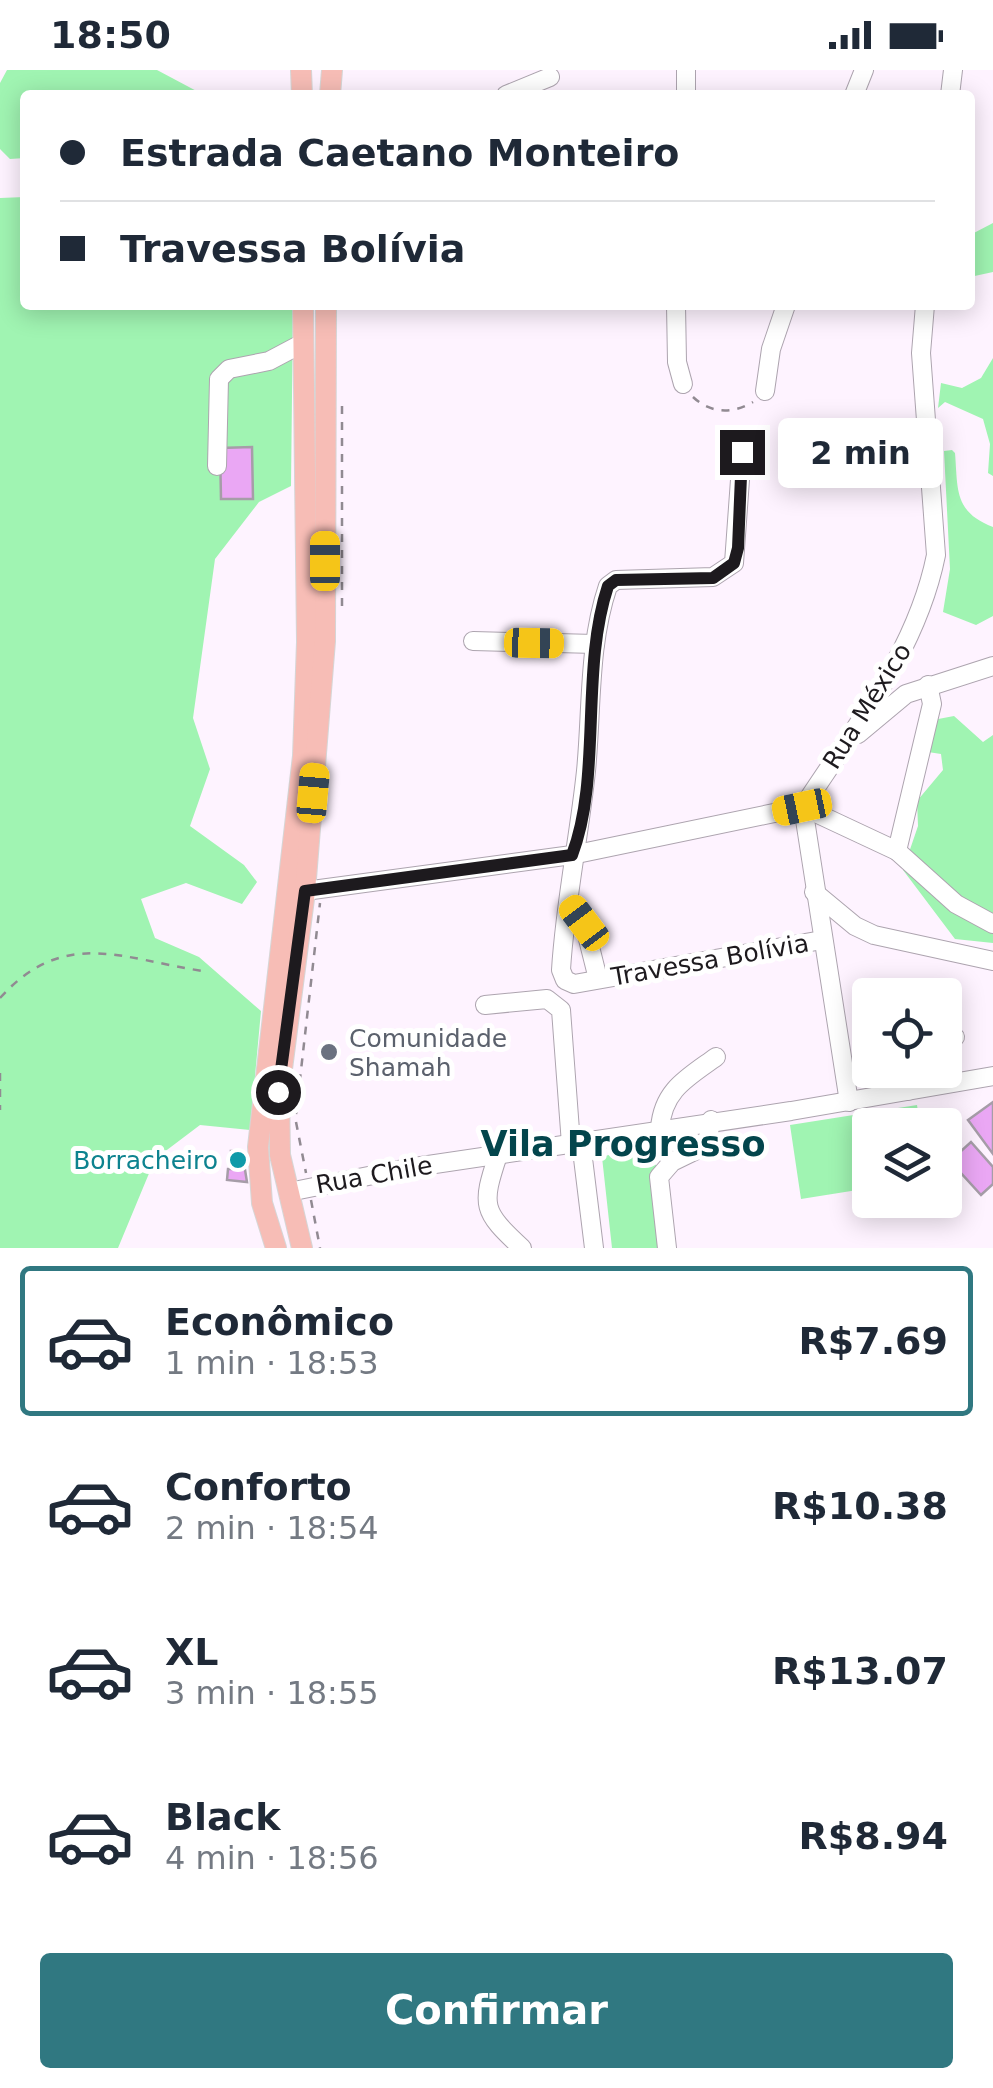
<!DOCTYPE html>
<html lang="pt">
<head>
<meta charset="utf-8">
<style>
  :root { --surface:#fff; --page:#f6f6f7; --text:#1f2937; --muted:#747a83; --line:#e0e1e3; --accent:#307881 }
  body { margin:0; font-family:"DejaVu Sans",sans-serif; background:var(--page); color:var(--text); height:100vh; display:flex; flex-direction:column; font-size:38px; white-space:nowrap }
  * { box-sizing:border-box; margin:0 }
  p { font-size:32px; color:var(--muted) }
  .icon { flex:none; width:55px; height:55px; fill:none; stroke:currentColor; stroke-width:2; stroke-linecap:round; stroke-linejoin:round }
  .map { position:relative; height:1178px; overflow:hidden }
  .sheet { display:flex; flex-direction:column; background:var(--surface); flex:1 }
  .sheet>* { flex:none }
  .guide { position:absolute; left:20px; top:20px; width:955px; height:220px; border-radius:10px; box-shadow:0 5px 25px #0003; display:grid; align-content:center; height:220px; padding:0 40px; background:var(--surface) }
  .fabs { position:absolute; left:852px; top:908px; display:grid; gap:20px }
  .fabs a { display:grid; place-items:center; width:110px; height:110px; border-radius:10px; background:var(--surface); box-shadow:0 5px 25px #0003; font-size:50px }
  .end { position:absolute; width:45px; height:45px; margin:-22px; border:12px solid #1d1a1e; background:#fff; box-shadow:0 0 0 5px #fff }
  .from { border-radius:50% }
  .bubble { position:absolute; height:70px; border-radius:10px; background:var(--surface); box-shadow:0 5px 25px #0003; font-size:32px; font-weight:600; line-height:70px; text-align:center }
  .car { position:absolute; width:30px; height:60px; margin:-30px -15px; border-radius:12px; box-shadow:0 0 8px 2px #0007; background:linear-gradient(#f5c518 24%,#345 0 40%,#f5c518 0 76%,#345 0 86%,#f5c518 0) }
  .guide b { display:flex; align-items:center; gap:35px; height:95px; font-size:38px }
  .guide b+b { border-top:2px solid var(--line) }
  .guide i { width:25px; height:25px; background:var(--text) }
  ul { padding:18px 0 0; list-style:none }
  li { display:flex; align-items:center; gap:30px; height:150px; margin:0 20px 15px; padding:0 20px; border:5px solid transparent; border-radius:10px }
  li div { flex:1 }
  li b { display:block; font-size:38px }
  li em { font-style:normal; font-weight:600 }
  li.on { border-color:var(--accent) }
  li>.icon { width:90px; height:90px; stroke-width:1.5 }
  .action { display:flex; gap:20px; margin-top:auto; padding:20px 40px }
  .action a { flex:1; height:115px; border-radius:10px; background:var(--accent); color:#fff; font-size:40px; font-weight:600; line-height:115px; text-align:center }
  .status { display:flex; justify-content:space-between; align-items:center; height:70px; padding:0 50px; background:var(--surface); direction:ltr }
  .status svg { height:28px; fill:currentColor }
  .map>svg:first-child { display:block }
</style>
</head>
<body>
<div class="status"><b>18:50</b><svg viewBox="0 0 49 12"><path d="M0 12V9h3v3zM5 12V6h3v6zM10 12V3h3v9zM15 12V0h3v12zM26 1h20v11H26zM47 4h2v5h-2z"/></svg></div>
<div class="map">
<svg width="993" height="1178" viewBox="0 0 993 1178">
  <rect width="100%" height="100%" fill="#fef3ff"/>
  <g fill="#a0f4b2">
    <polygon points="7,0 157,0 204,25 25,25 25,88 10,89 0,79 0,13"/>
    <polygon points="25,127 25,235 293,235 291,416 259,432 215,489 193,648 210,699 190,756 244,795 257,812 242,834 186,813 141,829 155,868 199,887 261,941 250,1060 200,1055 155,1089 118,1178 0,1178 0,128"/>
    <polygon points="993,153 993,202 970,207 970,165"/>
    <polygon points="993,288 993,406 988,403 990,374 983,349 945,332 938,338 941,313 962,318 981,308"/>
    <path d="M952,380l3,3c3,37 -1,59 38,74v89l-17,9 -33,-13 7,-43 -6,-118z"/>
    <polygon points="954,646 983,672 993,665 993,873 955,869 903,800 918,756 917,731 943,700 941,684 928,682 933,650"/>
    <polygon points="917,1035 920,1055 870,1055 870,1118 801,1129 790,1055"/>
    <polygon points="638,1076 657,1096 654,1143 661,1178 612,1178 602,1087"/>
  </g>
  <g fill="#eaa7f4" stroke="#a69da8" stroke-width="2.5">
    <polygon points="252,377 253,429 221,429 220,378"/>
    <polygon points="993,1032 993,1084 968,1050"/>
    <polygon points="971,1072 993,1097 993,1114 981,1125 950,1091"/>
    <polygon points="231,1081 242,1081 247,1112 227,1110 228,1099 233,1099"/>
  </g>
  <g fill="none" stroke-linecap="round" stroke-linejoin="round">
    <g stroke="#ada4af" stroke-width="20">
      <g id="minor">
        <polyline points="506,25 550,7"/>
        <polyline points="686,25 686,0"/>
        <polyline points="854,25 864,0"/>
        <polyline points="950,25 953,0"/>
        <polyline points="676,235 677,292 683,314"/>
        <polyline points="765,321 771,279 786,235"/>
        <path d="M742,382l-8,111 -21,14 -97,3 -8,6c-20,59 -16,124 -22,185 -7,67 -21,132 -25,199l4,10 9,4 248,-44"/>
        <polyline points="217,396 219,309 229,299 269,291 303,273"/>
        <polyline points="473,571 595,574"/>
        <polyline points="928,615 932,634 897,781 956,834 993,854"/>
        <polyline points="858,664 906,624 993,596"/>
        <polyline points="305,821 572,785 803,737 897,781"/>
        <polyline points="814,822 855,856 874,865 993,891"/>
        <polyline points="571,836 584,853 598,909"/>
        <polyline points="485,935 547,929 561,940 571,1074"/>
        <polyline points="945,968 955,967"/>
        <polyline points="908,1021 908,1000"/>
        <path d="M849,1032l-46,-295c52,-80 114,-157 133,-252l-15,-202 4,-48"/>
        <path d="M660,1058c3,-38 27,-50 56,-71"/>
        <polyline points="581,1072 594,1178"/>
        <path d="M498,1085c-17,51 -16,56 24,93"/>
        <polyline points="289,1122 408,1098 791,1041 993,1006"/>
        <polyline points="667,1178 659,1107 672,1092 707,1075 711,1050"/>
      </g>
    </g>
    <g stroke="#d6d6d6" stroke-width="22">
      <g id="major">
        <polyline points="301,0 302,25"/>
        <polyline points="330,25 332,0"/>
        <polyline points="276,1178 262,1133 258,1077 303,686 307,572 303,235"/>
        <polyline points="302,1178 280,1085 279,1022 305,821 325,571 326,235"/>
      </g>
    </g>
    <g stroke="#918a92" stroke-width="2.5" stroke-dasharray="8 8" stroke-linecap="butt">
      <path d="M693,327c18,17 40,17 60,5"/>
      <polyline points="342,536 342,329"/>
      <path d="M0,928c64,-71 122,-39 203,-27"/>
      <polyline points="0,1003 0,1040"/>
      <polyline points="296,1044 320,833"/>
      <polyline points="296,1052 306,1103"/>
      <polyline points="311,1130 320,1178"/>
    </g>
    <use href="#minor" stroke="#fff" stroke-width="18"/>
    <use href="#major" stroke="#f7bdb6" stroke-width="20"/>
  </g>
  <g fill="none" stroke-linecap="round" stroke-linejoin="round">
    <path stroke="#1d1a1e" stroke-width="12" d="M278,1022l27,-201 267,-36c30,-78 8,-185 36,-269l8,-6 97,-2 21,-15 4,-15 4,-96"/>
  </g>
  <circle fill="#6b7280" stroke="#fff" stroke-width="4" cx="329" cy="982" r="10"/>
  <circle fill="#0f9aa8" stroke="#fff" stroke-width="4" cx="238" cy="1090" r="10"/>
  <g text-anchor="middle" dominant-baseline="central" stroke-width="10" stroke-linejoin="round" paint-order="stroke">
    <g font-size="25" fill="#1d1a1e" stroke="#fff">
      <text transform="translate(867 636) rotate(-58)">Rua México</text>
      <text transform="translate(710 890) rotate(-10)">Travessa Bolívia</text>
      <text transform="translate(374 1105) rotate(-10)">Rua Chile</text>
    </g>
    <g font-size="25" fill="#5b616d" stroke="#fff" text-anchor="start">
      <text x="349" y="968">Comunidade<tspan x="349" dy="29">Shamah</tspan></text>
    </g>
    <g font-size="25" fill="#0d838f" stroke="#fff" text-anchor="end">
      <text x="218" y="1090">Borracheiro</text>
    </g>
    <g font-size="35" font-weight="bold" fill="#03454c" stroke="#fff">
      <text x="623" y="1074">Vila Progresso</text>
    </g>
  </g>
</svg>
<div class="fabs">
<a><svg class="icon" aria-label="locate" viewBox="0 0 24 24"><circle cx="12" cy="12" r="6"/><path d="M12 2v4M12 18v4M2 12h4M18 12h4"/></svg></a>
<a><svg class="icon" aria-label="layers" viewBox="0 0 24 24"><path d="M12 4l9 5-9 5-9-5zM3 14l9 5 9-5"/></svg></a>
</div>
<i class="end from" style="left:278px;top:1022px"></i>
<i class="end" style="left:742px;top:382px"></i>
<div class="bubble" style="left:778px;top:348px;width:165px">2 min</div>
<i class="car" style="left:325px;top:491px;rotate:0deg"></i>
<i class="car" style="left:534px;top:573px;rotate:91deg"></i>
<i class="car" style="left:313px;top:723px;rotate:5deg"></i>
<i class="car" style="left:802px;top:737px;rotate:258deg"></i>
<i class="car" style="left:584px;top:853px;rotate:323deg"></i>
<div class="guide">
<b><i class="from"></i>Estrada Caetano Monteiro</b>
<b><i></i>Travessa Bolívia</b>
</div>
</div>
<section class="sheet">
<ul>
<li class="on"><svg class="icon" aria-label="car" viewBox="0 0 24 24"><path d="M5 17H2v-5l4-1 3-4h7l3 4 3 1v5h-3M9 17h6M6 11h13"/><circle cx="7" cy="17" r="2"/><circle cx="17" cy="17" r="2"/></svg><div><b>Econômico</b><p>1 min · 18:53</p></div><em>R$7.69</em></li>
<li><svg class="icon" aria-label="car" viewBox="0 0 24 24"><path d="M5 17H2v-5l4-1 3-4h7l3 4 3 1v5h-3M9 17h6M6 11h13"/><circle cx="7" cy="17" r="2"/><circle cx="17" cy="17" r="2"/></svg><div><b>Conforto</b><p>2 min · 18:54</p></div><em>R$10.38</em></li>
<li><svg class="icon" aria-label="car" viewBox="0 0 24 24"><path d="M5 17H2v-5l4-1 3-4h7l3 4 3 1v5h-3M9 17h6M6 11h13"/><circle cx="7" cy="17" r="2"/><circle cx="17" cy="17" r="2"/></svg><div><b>XL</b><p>3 min · 18:55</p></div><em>R$13.07</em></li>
<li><svg class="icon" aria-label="car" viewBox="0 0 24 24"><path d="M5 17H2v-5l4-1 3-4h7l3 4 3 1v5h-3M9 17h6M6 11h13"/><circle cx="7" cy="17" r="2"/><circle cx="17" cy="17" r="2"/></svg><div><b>Black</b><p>4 min · 18:56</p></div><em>R$8.94</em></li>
</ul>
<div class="action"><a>Confirmar</a></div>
</section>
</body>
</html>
